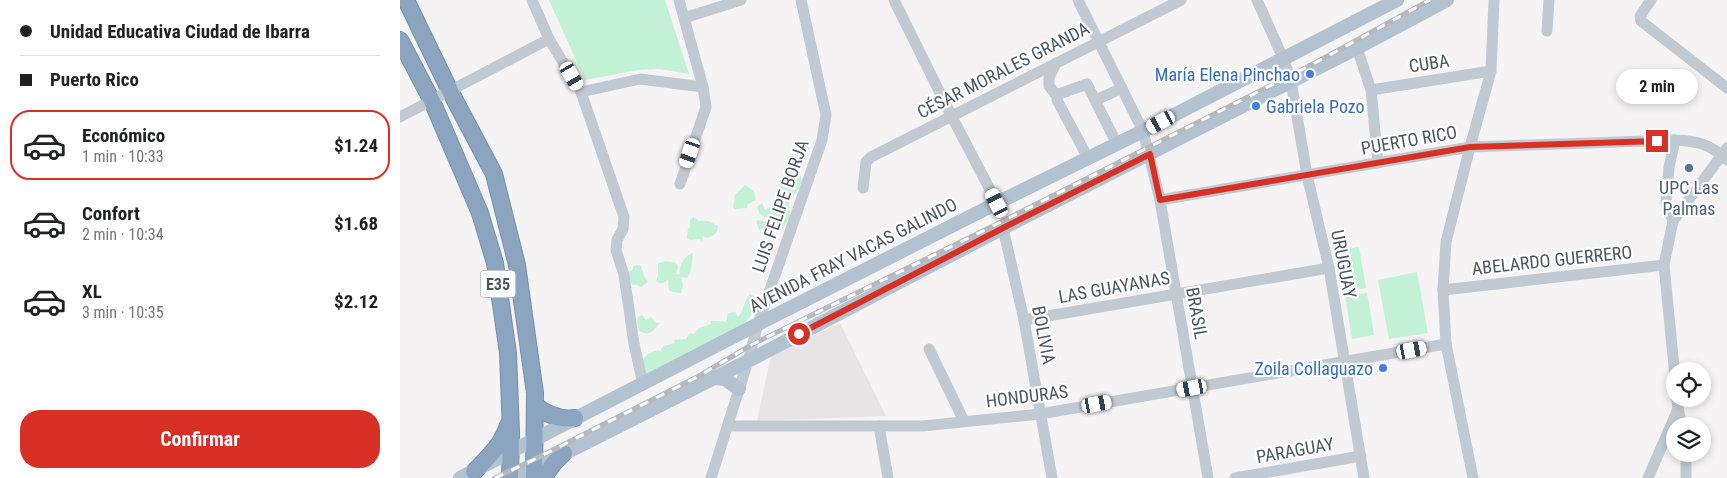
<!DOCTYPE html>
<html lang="es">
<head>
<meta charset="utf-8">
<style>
  :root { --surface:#fff; --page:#f6f6f6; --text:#202124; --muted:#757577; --line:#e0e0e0; --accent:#d93025 }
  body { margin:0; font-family:"Roboto Condensed",sans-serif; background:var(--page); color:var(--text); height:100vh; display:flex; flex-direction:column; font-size:19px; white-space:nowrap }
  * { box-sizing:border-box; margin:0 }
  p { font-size:16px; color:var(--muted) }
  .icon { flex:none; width:28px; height:28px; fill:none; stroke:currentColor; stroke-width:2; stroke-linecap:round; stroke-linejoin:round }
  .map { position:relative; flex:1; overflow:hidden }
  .side { display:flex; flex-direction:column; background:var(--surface); width:400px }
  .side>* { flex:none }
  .banner { display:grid; align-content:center; height:110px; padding:0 20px; background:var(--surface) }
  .controls { position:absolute; left:1266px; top:362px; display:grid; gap:10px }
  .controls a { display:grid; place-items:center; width:45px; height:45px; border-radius:50%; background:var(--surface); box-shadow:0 2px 8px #0003; font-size:25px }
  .end { position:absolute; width:22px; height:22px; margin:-11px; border:6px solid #d93025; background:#fff; box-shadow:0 0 0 2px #fff }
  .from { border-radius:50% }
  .bubble { position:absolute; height:35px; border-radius:18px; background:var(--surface); box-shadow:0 2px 8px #0003; font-size:16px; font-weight:700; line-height:35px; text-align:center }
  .car { position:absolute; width:15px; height:30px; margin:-15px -8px; border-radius:6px; box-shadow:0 0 4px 1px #0007; background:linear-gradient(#fff 24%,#345 0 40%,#fff 0 76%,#345 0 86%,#fff 0) }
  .banner b { display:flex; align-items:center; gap:18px; height:48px; font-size:19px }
  .banner b+b { border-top:1px solid var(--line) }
  .banner i { width:12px; height:12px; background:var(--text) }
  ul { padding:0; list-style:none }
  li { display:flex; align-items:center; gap:15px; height:70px; margin:0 10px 8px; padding:0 10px; border:2px solid transparent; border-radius:20px }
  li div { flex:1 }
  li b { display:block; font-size:19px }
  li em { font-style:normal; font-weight:700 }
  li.current { border-color:var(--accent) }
  li>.icon { width:45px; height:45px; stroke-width:1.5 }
  .action { display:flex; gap:10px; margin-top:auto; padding:10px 20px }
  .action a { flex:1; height:58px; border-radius:20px; background:var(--accent); color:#fff; font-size:20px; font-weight:700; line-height:58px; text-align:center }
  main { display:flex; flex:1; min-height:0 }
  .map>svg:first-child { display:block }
</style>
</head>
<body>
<main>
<section class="side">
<div class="banner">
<b><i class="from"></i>Unidad Educativa Ciudad de Ibarra</b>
<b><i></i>Puerto Rico</b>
</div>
<ul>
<li class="current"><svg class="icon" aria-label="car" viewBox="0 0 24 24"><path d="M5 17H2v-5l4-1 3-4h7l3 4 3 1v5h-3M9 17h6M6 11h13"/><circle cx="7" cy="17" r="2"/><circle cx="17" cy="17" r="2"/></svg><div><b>Económico</b><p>1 min · 10:33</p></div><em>$1.24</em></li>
<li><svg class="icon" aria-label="car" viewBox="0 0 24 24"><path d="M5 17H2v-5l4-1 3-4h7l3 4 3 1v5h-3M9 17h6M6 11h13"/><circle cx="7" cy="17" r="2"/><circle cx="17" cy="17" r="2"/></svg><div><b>Confort</b><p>2 min · 10:34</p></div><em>$1.68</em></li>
<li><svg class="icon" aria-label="car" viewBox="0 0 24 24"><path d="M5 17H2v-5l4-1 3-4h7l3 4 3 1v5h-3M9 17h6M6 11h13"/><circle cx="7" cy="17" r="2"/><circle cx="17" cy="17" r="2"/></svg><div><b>XL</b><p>3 min · 10:35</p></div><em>$2.12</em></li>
</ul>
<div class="action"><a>Confirmar</a></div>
</section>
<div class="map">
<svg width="1327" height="478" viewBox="0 0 1327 478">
  <rect width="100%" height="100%" fill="#f5f3f3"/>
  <polygon fill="#e6e4e5" points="440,323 486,416 357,421 371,355"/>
  <g fill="#c3f1d5">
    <polygon points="149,0 265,0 289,74 259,69 237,70 185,80"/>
    <path d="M400,140h8l1,10 -6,5 -1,6 -3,6 3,16 -13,20v5l2,8 -7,11 -7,3 -5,-5 -13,5 -3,-9 3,-1 7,2 2,-3 -8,-5 -3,-7 5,-4 3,7 5,-3 2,2c12,-10 8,-14 7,-27l7,-9 -2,-3 2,-8 9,-4 1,-7 -1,-3 1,-6z"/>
    <polygon points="345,185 354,191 356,200 348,204 347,208 335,209 333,207 335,195"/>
    <path d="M293,217l6,4c7,-2 13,2 19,5 0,7 -5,10 -11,12l-4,-2 -1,5 -3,-2 -9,1 -3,-2 1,-9 2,-2v-7z"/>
    <polygon points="959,247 966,288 944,292 937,250"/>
    <path d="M293,253l-2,18 -4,7 -6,-1 2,8 -2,8 -8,-1 -4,-2 -1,-10c-4,3 -8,5 -12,1l2,-5v-12c4,-4 12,-3 18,-1l2,4 -2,7 2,1 2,-2c-1,-8 5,-18 13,-20z"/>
    <polygon points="238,265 241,266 244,276 248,282 241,287 238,285 232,285 228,273 233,269 233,266"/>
    <polygon points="1017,272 1028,333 989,339 978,280"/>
    <polygon points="967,293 974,335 952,339 945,296"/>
    <path d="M350,294l7,4c-1,11 -7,20 -15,28l-59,29 -1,2 -9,6 -5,-1 -13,11 -11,1 -2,-14 6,-6 9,-4 5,2 -1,-3 3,-3 11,-3 -1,-3 12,-1 4,-6 4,1 5,-6 12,-4v-3c5,0 11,0 15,1l2,-9 7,-1 3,5c6,-7 6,-16 12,-23z"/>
    <polygon points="242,315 246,320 251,317 255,322 260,323 253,331 247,334 239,331 237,322 238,317"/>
  </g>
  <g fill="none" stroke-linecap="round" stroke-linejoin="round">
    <g stroke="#7690ad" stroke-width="18">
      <g id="highway">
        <polyline points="6,0 50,91 94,174 117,265 135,393 134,478"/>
        <polyline points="0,40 32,101 80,213 95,263 108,353 111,433 110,478"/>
        <path d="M135,405c12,10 25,15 40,13"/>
        <path d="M74,472c14,-15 28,-27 34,-47"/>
        <polyline points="143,478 154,463 164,453"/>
      </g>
    </g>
    <g stroke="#c1cad2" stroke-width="11">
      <polyline points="132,0 149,39 181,92 224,217 223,229 217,240 216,250 224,275 234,344 243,384"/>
      <polyline points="279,0 303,87 306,107 280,184"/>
      <polyline points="494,0 551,115 597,203"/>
      <polyline points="678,0 743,131 760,200 808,478"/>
      <polyline points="857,0 883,58 891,81 907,175 929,268 964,478"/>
      <polyline points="1251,0 1240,16 1241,21 1327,88"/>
      <polyline points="284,18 341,0"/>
      <polyline points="1147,31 1149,0"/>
      <polyline points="957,48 971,90 978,163"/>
      <polyline points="656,63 649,78 649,86 657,96"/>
      <polyline points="971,90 1091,71"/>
      <polyline points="181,92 240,79 303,87"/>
      <polyline points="696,100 722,88"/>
      <polyline points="0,117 149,39"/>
      <polyline points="688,158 657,100 659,94 687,84 717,144"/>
      <polyline points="463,188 466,162 471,157 781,0"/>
      <path d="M760,200l310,-53 205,-7c23,1 35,4 52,20"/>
      <polyline points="1273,221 1266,202 1269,167 1275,140"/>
      <polyline points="603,228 624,320 652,478"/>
      <polyline points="1043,290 1264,265"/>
      <polyline points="624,320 929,268"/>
      <polyline points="529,349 564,421"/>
      <polyline points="1275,377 1264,265 1273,221 1327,148"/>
      <polyline points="1278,409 1282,426"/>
      <polyline points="328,426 523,426 640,414 1046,344"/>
      <polyline points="479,426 488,478"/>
      <polyline points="1286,454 1286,478"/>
      <polyline points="311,478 348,361 358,324 422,140 426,115 401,0"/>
      <polyline points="835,478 961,456"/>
      <polyline points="1073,478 1046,344 1043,290 1046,242 1070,147 1091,71 1094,0"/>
      <polyline points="1248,478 1278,409 1277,399"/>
    </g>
    <g stroke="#b3c2d1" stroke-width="14">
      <polyline points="314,378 325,379 339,389"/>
      <polyline points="60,478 358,324 597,203 743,131 997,0"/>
      <polyline points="116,478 348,361 603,228 957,48 1047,0"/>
    </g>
    <use href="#highway" stroke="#8ba5c1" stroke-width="16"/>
    <g stroke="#b5b8bd" stroke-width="5">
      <polyline id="rail" points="95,478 135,459 299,376 353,344 597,224 913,64 1030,0"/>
    </g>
    <use href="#rail" stroke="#fff" stroke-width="3" stroke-dasharray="9" stroke-linecap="butt"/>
  </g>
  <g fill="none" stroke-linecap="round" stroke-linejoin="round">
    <polyline stroke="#d93025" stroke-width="6" points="399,334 603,228 750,154 760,200 1070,147 1257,141"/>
  </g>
  <g fill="#3f7fe0" stroke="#fff" stroke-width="2">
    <circle cx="910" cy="74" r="5"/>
    <circle cx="856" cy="106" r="5"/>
    <circle cx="983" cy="368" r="5"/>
  </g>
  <circle fill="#5c6f8a" stroke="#fff" stroke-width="2" cx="1289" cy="168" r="5"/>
  <g text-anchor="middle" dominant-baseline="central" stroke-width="4.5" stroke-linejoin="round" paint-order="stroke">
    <rect fill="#fff" stroke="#808990" stroke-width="1" x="80.5" y="270.5" width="35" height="27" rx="4"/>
    <g font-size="16" font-weight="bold" fill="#4a5661">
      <text x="98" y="284">E35</text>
    </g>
    <g font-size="18" fill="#4a5661" stroke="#fff">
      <text transform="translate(1029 63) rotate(-9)">CUBA</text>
      <text transform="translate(603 70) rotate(-27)">CÉSAR MORALES GRANDA</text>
      <text transform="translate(1009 140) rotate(-10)">PUERTO RICO</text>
      <text transform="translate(380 206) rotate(-71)">LUIS FELIPE BORJA</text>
      <text transform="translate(453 255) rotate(-27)">AVENIDA FRAY VACAS GALINDO</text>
      <text transform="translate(1152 260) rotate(-6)">ABELARDO GUERRERO</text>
      <text transform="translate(944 264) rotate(79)">URUGUAY</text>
      <text transform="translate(714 287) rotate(-10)">LAS GUAYANAS</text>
      <text transform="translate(797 313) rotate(80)">BRASIL</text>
      <text transform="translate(644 335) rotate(79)">BOLIVIA</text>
      <text transform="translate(627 396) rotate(-7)">HONDURAS</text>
      <text transform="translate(895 450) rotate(-10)">PARAGUAY</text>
    </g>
    <g font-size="18" fill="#366cbe" stroke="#fff" text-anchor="end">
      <text x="900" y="74">María Elena Pinchao</text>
      <text x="866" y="106" text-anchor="start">Gabriela Pozo</text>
      <text x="973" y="368">Zoila Collaguazo</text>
    </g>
    <g font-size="18" fill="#4e5e75" stroke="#fff">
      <text x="1289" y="187">UPC Las<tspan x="1289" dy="21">Palmas</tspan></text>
    </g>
  </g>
</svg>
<div class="controls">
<a><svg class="icon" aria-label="locate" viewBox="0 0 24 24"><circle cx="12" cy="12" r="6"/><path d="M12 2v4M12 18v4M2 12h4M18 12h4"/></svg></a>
<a><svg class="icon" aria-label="layers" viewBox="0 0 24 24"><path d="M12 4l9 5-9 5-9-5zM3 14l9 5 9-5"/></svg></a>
</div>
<i class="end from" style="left:399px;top:334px"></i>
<i class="end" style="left:1257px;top:141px"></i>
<div class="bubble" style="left:1216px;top:69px;width:82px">2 min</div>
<i class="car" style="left:172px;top:76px;rotate:150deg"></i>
<i class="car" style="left:761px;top:122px;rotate:242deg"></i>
<i class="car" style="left:290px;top:153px;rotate:199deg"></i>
<i class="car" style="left:597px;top:203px;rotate:333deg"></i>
<i class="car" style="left:1012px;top:350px;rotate:80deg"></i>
<i class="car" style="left:792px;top:388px;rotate:260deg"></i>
<i class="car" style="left:697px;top:404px;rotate:80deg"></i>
</div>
</main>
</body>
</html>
